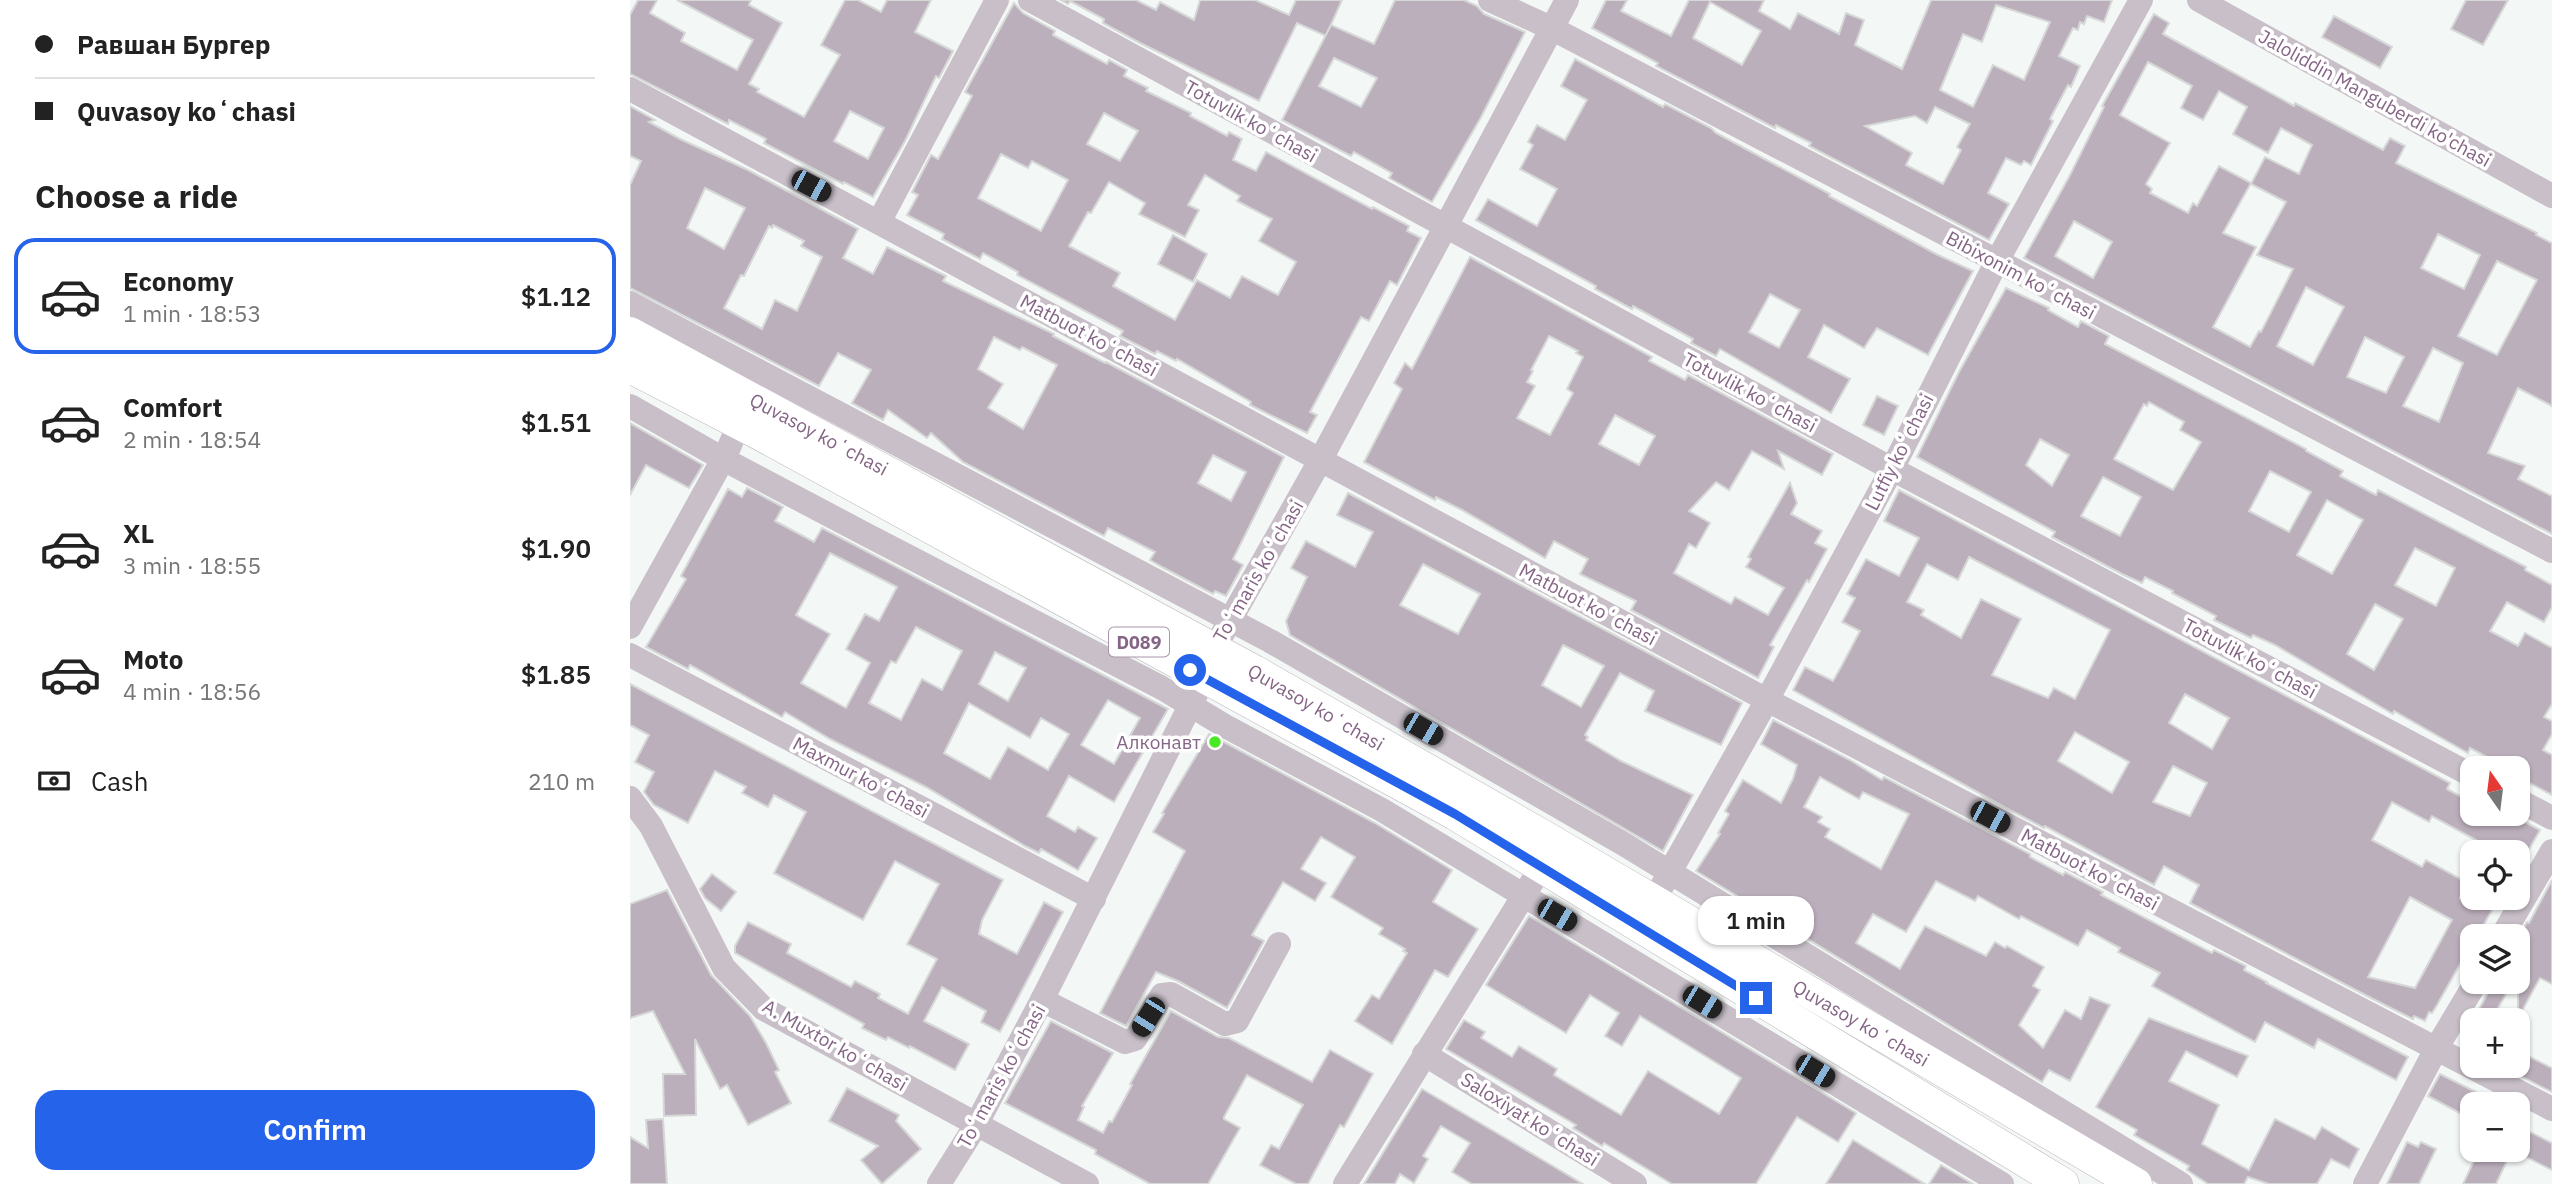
<!DOCTYPE html>
<html lang="en">
<head>
<meta charset="utf-8">
<style>
  :root { --surface:#fff; --page:#f2f2f2; --text:#222; --muted:#767676; --line:#e0e0e0; --accent:#2563eb }
  body { margin:0; font-family:"IBM Plex Sans",sans-serif; background:var(--page); color:var(--text); height:100vh; display:flex; flex-direction:column; font-size:26px; white-space:nowrap }
  * { box-sizing:border-box; margin:0 }
  p { font-size:23px; color:var(--muted) }
  .icon { flex:none; width:38px; height:38px; fill:none; stroke:currentColor; stroke-width:2; stroke-linecap:round; stroke-linejoin:round }
  .map { position:relative; flex:1; overflow:hidden }
  .side { display:flex; flex-direction:column; background:var(--surface); width:630px }
  .side>* { flex:none }
  .hud { display:grid; align-content:center; height:154px; padding:0 35px; background:var(--surface) }
  .needle { width:46px; rotate:346deg }
  .controls { position:absolute; left:1830px; top:756px; display:grid; gap:14px }
  .controls a { display:grid; place-items:center; width:70px; height:70px; border-radius:14px; background:var(--surface); box-shadow:0 2px 5px #0004; font-size:35px }
  .end { position:absolute; width:32px; height:32px; margin:-16px; border:9px solid #2563eb; background:#fff; box-shadow:0 0 0 4px #fff }
  .from { border-radius:50% }
  .bubble { position:absolute; height:49px; border-radius:21px; background:var(--surface); box-shadow:0 2px 5px #0004; font-size:23px; font-weight:600; line-height:49px; text-align:center }
  .car { position:absolute; width:21px; height:42px; margin:-21px -10px; border-radius:9px; box-shadow:0 0 5px 2px #0007; background:linear-gradient(#222 24%,#8ab4d8 0 40%,#222 0 76%,#8ab4d8 0 86%,#222 0) }
  .hud b { display:flex; align-items:center; gap:24px; height:66px; font-size:26px }
  .hud b+b { border-top:2px solid var(--line) }
  .hud i { width:18px; height:18px; background:var(--text) }
  ul { padding:0; list-style:none }
  li { display:flex; align-items:center; gap:21px; height:116px; margin:0 14px 10px; padding:0 21px; border:4px solid transparent; border-radius:21px }
  li div { flex:1 }
  li b { display:block; font-size:26px }
  li em { font-style:normal; font-weight:600 }
  li.selected { border-color:var(--accent) }
  li>.icon { width:63px; height:63px; stroke-width:1.5 }
  h2 { padding:0 35px; font-size:32px; line-height:84px }
  .pay { display:flex; align-items:center; gap:18px; height:77px; padding:0 35px; font-size:26px }
  .pay p { margin-inline-start:auto }
  .cta { display:flex; gap:14px; margin-top:auto; padding:14px 35px }
  .cta a { flex:1; height:80px; border-radius:21px; background:var(--accent); color:#fff; font-size:28px; font-weight:600; line-height:80px; text-align:center }
  main { display:flex; flex:1; min-height:0 }
  .map>svg:first-child { display:block }
</style>
</head>
<body>
<main>
<section class="side">
<div class="hud">
<b><i class="from"></i>Равшан Бургер</b>
<b><i></i>Quvasoy koʻchasi</b>
</div>
<h2>Choose a ride</h2>
<ul>
<li class="selected"><svg class="icon" aria-label="car" viewBox="0 0 24 24"><path d="M5 17H2v-5l4-1 3-4h7l3 4 3 1v5h-3M9 17h6M6 11h13"/><circle cx="7" cy="17" r="2"/><circle cx="17" cy="17" r="2"/></svg><div><b>Economy</b><p>1 min · 18:53</p></div><em>$1.12</em></li>
<li><svg class="icon" aria-label="car" viewBox="0 0 24 24"><path d="M5 17H2v-5l4-1 3-4h7l3 4 3 1v5h-3M9 17h6M6 11h13"/><circle cx="7" cy="17" r="2"/><circle cx="17" cy="17" r="2"/></svg><div><b>Comfort</b><p>2 min · 18:54</p></div><em>$1.51</em></li>
<li><svg class="icon" aria-label="car" viewBox="0 0 24 24"><path d="M5 17H2v-5l4-1 3-4h7l3 4 3 1v5h-3M9 17h6M6 11h13"/><circle cx="7" cy="17" r="2"/><circle cx="17" cy="17" r="2"/></svg><div><b>XL</b><p>3 min · 18:55</p></div><em>$1.90</em></li>
<li><svg class="icon" aria-label="car" viewBox="0 0 24 24"><path d="M5 17H2v-5l4-1 3-4h7l3 4 3 1v5h-3M9 17h6M6 11h13"/><circle cx="7" cy="17" r="2"/><circle cx="17" cy="17" r="2"/></svg><div><b>Moto</b><p>4 min · 18:56</p></div><em>$1.85</em></li>
</ul>
<div class="pay"><svg class="icon" aria-label="cash" viewBox="0 0 24 24"><path d="M3 7h18v10H3z"/><circle cx="12" cy="12" r="2"/></svg>Cash<p>210 m</p></div>
<div class="cta"><a>Confirm</a></div>
</section>
<div class="map">
<svg width="1922" height="1184" viewBox="0 0 1922 1184">
  <rect width="100%" height="100%" fill="#f3f7f5"/>
  <g fill="#bcafbc" stroke="#d6d8d7" stroke-width="2" fill-rule="evenodd">
    <path d="M8,0h19l-7,13 35,20 -4,8 56,29 16,-30 -76,-40h74l-2,5 33,18 -33,61 10,5 -2,3 47,25 36,-62 -19,-10 24,-45h13l23,12 6,-12h44l-16,32 38,19 -14,27 -3,-2 -31,65 -32,56 -29,-15 -1,2 -79,-41 2,-4 -37,-19 -1,4 -98,-50v-59zM220,111l34,17 -16,31 -34,-18z"/>
    <polygon points="431,0 506,0 526,10 530,2 564,20 570,0 625,0 659,15 666,0 712,0 696,36 667,23 629,101 510,43 473,23 474,19 440,1 438,4"/>
    <path d="M765,0h69l13,6 7,8 41,18 -45,87 -48,83 -43,-24 3,-5 -38,-21 -3,4 -69,-36 49,-95 43,19zM704,58l43,20 -16,29 -42,-21z"/>
    <path d="M976,0h21l-6,11 50,25 18,-36h75l-5,11 31,18 8,-16 41,21 7,-21 18,7 -9,25 47,24 29,-69h181l-8,22 -17,-6 -3,8 -4,-2 -2,8 -5,-2 -14,28 21,10 -9,21 -3,-2 -18,34 3,2 -22,44 -7,-4 -3,4 -15,-7 -18,35 21,11 -20,36 -180,-94 2,-3 -35,-18 -1,3 -119,-62 2,-3 -66,-35zM1080,2l51,29 -19,34 -49,-27zM1366,5l54,17 -26,58 -31,-15 -20,42 -33,-17 23,-56 19,8zM1305,107l35,17 -13,23 4,3 -18,34 -37,-19 6,-12 -47,-27 50,-10 12,7z"/>
    <polygon points="1836,0 1878,0 1853,45 1821,29"/>
    <path d="M384,3l9,10 32,18 -2,4 54,29 2,-4 18,10 -3,6 24,12 -2,3 45,22 -1,3 37,20 2,-4 13,7 -9,21 23,11 10,-19 106,57 1,-2 36,19 -2,5 14,7 -24,47 -7,-4 -21,40 -8,-4 -51,95 7,3 -10,18 -57,-28 1,-3 -74,-43 -1,2 -19,-10 -2,3 -35,-18 3,-5 -106,-56 1,-3 -35,-19 -3,6 -38,-20 2,-5 -37,-19 11,-20 -6,-3 19,-37 7,4 34,-63 -7,-4zM474,113l34,18 -18,30 -33,-17zM371,154l27,14 4,-7 36,19 -27,51 -63,-33zM575,175l35,21 -3,5 35,18 -13,22 37,21 -18,33 -36,-19 -12,22 -33,-18 -22,40 -62,-34 7,-13 -51,-27 19,-34 3,1 18,-31 36,21 -6,11 46,23 14,-27 -11,-5z"/>
    <path d="M1524,14l15,9 -6,11 131,72 1,-3 88,47 7,-12 15,8 -9,17 141,70 -1,2 16,8v163l-34,-18 -30,65 37,13 -7,13 34,17v38l-528,-276 45,-81 35,-70 -2,-1zM1518,62l44,24 -11,22 22,12 16,-29 28,16 -14,27 35,19 13,-25 31,17 -13,29 -34,-17 -14,27 35,18 -29,53 36,14 -32,63 -2,-1 -9,16 -37,-20 43,-80 -33,-14 28,-50 -32,-17 -22,40 -4,-3 -5,10 -38,-20 2,-4 -6,-5 24,-41 -50,-28zM1444,221l38,21 -19,36 -38,-22zM1808,234l42,21 -16,34 -43,-21zM1867,261l40,19 -40,75 -39,-19zM1676,287l38,20 -31,58 -36,-19zM1735,337l39,20 -18,36 -39,-16zM1803,348l30,15 -24,59 -36,-16z"/>
    <polygon points="1704,16 1762,47 1750,68 1692,37"/>
    <path d="M945,59l88,48 2,-3 46,24 5,5 114,61 -1,2 107,58 37,17 -45,84 -51,-27 -13,20 -40,-23 -16,32 42,22 -19,34 -111,-64 -4,7 -25,-13 2,-4 -60,-33 -1,3 -37,-20 1,-3 -120,-66 12,-21 49,27 20,-37 -37,-20 13,-24 -5,-3 9,-17 28,15 22,-40 -26,-14zM1140,294l30,16 -21,38 -30,-16z"/>
    <path d="M0,106l25,14 -6,2 31,17 68,31 110,59 -15,29 30,16 14,-27 59,29 -3,5 111,53 -1,2 52,27 1,-1 178,95 -51,102 10,6 -17,31 -11,-5 -2,3 -49,-26 -14,-8 5,-8 -47,-24 -4,8 -141,-74 -32,-29 -4,5 -39,-28 -5,10 -31,-17 19,-33 -33,-17 -19,33 -189,-98v-103l11,-24 -11,-5zM75,188l40,20 -21,41 -37,-21zM143,225l31,16 -3,5 21,11 -25,54 -22,-11 -13,29 -38,-21 17,-33 3,1 25,-50 3,2zM364,337l26,13 2,-3 35,18 -34,64 -35,-21 15,-24 -25,-15zM583,455l33,17 -15,29 -33,-18z"/>
    <polygon points="543,235 577,254 563,282 528,264"/>
    <path d="M840,257l182,100 -3,4 36,19 3,-5 145,79 -11,21 -44,-24 6,18 -32,-18 -23,39 -13,-8 -27,29 21,12 -14,25 -7,-4 -15,29 57,31 4,-7 33,18 16,-27 -38,-21 5,-8 -3,-2 42,-74 7,20 -6,11 31,17 -7,12 12,6 -18,33 -2,-2 -37,65 4,2 -16,31 -127,-68 5,-9 -56,-27 8,-15 -34,-18 -9,17 -83,-48 -26,-13 -1,3 -71,-38 38,-73 -8,-6 11,-20 7,6zM919,336l29,15 -2,2 7,4 -16,32 6,4 -23,42 -33,-17 18,-32 -8,-4 6,-11 -2,-1zM985,415l40,21 -16,29 -40,-21z"/>
    <path d="M1376,288l43,20 -1,2 30,17 3,-6 28,15 -4,8 201,105v2l37,20 -3,5 36,19 2,-5 148,77 -1,3 27,15v22l-8,15 -37,-20 -17,29 28,15 7,-13 27,15v56l-8,13 8,4v13l-9,16 9,5v40l-34,-18v-9h-10l-38,-20 -2,5 -74,-42 -1,3 -118,-69 -22,-10 -2,3 -37,-18 2,-4 -44,-23 1,-2 -28,-14 -3,6 -20,-9 -70,-37 3,-5 -138,-75 42,-85zM1519,402l35,20 -4,8 21,12 -28,48 -59,-31 30,-55 3,2zM1410,439l29,16 -17,31 -26,-21zM1640,471l41,21 -22,40 -40,-21zM1473,477l38,20 -21,39 -39,-20zM1697,500l36,20 -31,54 -35,-19zM1785,548l40,20 -19,38 -41,-21zM1745,604l28,15 -29,51 -27,-16z"/>
    <polygon points="1247,396 1268,406 1254,435 1233,425"/>
    <polygon points="0,423 73,465 59,488 16,465 0,495"/>
    <path d="M117,488l36,19 -8,14 39,21 8,-14 346,181 -54,93 -45,-26 -22,40 28,16 3,-5 19,11 -19,32 -37,-21 -2,4 -14,-7 -99,-59 -96,-48 -45,-27 -3,5 -92,-52 -2,4 -42,-22 40,-68 -5,-3 47,-87 14,8zM200,553l67,34 -18,34 -14,-7 -19,35 24,14 -24,45 -45,-25 29,-49 -34,-19zM286,627l46,24 -20,39 -20,-11 -21,41 -32,-17 22,-42 5,2zM365,652l31,16 -18,33 -29,-17zM478,700l32,18 -26,46 -33,-19zM339,703l61,35 11,-20 28,16 -21,36 -40,-23 -18,32 -46,-26z"/>
    <path d="M1269,490l551,293 -3,6 26,14v11h37l30,16 -13,23 -58,-1 7,-12 -44,-24 -3,6 -37,-20 -20,38 50,27 4,-7 42,23 -8,15h39l-19,33 -7,5v5l-36,64 -5,8 -3,-1 -4,9 -11,-5 -1,3 -40,-20 -183,-96 9,-18 -35,-19 -10,19 -109,-59 -1,2 -36,-19 -215,-119 12,-23 28,14 8,-14 19,-36 -18,-9 13,-24 -8,-4 19,-35 33,17 20,-38 -35,-17zM1339,557l141,73 -35,69 -21,-11 -6,10 -56,-23 29,-56 -40,-20 -20,39 -40,-23 3,-5 -17,-8 20,-38 31,16zM1555,694l44,24 -17,31 -43,-26zM1445,732l54,30 -17,31 -54,-32zM1543,766l34,17 -17,33 -37,-14zM1780,897l42,23 -37,68 -47,-11z"/>
    <path d="M718,493l394,210 -21,42 -76,-34 9,-20 -34,-18 -35,62 3,2 -2,3 35,21 72,34 -30,56 -373,-216 -4,-14 21,-44 -16,-9 15,-27 49,26 18,-35 -36,-17zM793,564l57,30 -22,40 -58,-29zM933,645l41,21 -23,41 -39,-22z"/>
    <polygon points="0,684 373,880 352,920 349,934 387,954 414,902 433,912 370,1032 351,1022 356,1011 312,987 294,1021 339,1044 325,1070 280,1046 279,1048 258,1037 256,1040 232,1028 234,1024 105,953 105,946 118,922 161,944 157,953 221,987 225,981 250,994 248,998 278,1014 307,959 277,944 309,884 265,861 233,920 144,873 176,812 144,795 138,807 112,793 116,787 85,771 58,823 24,805 14,792 24,772 5,762 19,735 0,725"/>
    <path d="M1143,720l77,40 32,20 2,-3 146,77v3l33,18 2,-3 38,20 -2,3 111,58 2,-3 32,16 -2,4 23,12 -1,1 142,74 -12,23 -78,-41 -4,9 -49,-26 -10,20 -103,-56 8,-13 -42,-21 2,-4 -33,-18 -9,16 -57,-30 -2,3 -41,-23 -3,5 -39,-20 -30,51 -33,-18 -17,29 44,26 25,-43 61,30 9,-14 10,6 2,-2 37,21 -11,19 7,4 -21,35 24,23 22,-38 16,9 9,-22 20,8 -40,76 -21,-11 -7,12 -346,-211 24,-37 -2,-1 11,-19 -4,-3 18,-31 38,23 12,-24 4,-14 -36,-21zM1190,777l39,22 4,-7 46,22 -28,55 -56,-32 5,-8 -12,-7 4,-5 -18,-10z"/>
    <polygon points="579,734 745,823 822,870 803,902 848,929 818,977 805,970 762,1044 725,1021 742,995 749,999 777,953 773,951 775,949 749,934 753,928 701,897 725,857 691,837 671,869 696,883 685,901 653,882 622,935 634,941 597,1008 548,981 526,972 496,1026 470,1013 555,851 523,832 534,814 532,813"/>
    <polygon points="82,874 106,892 91,911 75,898 70,889"/>
    <polygon points="1922,880 1922,984 1910,978 1888,1018 1888,939 1897,922 1899,923"/>
    <polygon points="37,890 81,975 120,1016 136,1043 149,1070 145,1072 161,1103 118,1125 97,1085 90,1089 65,1039 66,1115 34,1116 33,1074 55,1074 23,1011 0,1018 0,904"/>
    <polygon points="899,916 1226,1113 1208,1142 1167,1117 1126,1184 1042,1184 974,1143 972,1146 943,1128 946,1125 816,1049 834,1020 855,1032 851,1038 882,1057 889,1046 927,1069 924,1075 991,1115 1018,1071 1089,1114 1111,1078 1010,1016 992,1046 975,1036 989,1013 960,995 936,1033 856,985"/>
    <polygon points="1864,982 1883,982 1861,1020 1843,1020"/>
    <polygon points="541,1011 588,1037 599,1038 682,1082 700,1050 743,1074 714,1127 710,1125 678,1184 666,1184 630,1165 641,1145 649,1149 673,1105 617,1075 594,1117 594,1119 610,1128 578,1184 520,1184 465,1154 466,1150 375,1103 421,1021 483,1053 452,1106 454,1107 448,1120 473,1133 479,1121 482,1122 502,1085 500,1084"/>
    <polygon points="1519,1018 1618,1056 1607,1077 1556,1051 1539,1081 1589,1105 1572,1144 1619,1170 1645,1119 1685,1139 1692,1127 1729,1149 1719,1168 1701,1159 1687,1184 1639,1184 1618,1177 1614,1184 1578,1184 1557,1170 1559,1166 1504,1135 1507,1130 1466,1107"/>
    <polygon points="1888,1051 1922,1068 1922,1092 1888,1075"/>
    <polygon points="1810,1074 1846,1092 1843,1097 1843,1120 1798,1096"/>
    <polygon points="217,1088 269,1115 266,1121 291,1149 252,1184 231,1160 248,1146 199,1121"/>
    <polygon points="792,1089 911,1159 953,1184 842,1184 822,1172 840,1143 811,1126 793,1156 798,1159 784,1183 770,1174 765,1184 734,1184"/>
    <polygon points="33,1119 37,1184 0,1184 0,1137 18,1148 16,1120"/>
    <polygon points="1888,1126 1922,1143 1922,1170 1888,1153"/>
    <polygon points="1223,1140 1295,1184 1196,1184"/>
    <polygon points="1777,1142 1788,1147 1791,1142 1806,1149 1789,1184 1757,1184"/>
    <polygon points="1849,1150 1882,1150 1866,1184 1833,1184"/>
    <polygon points="1311,1165 1343,1184 1299,1184"/>
  </g>
  <g fill="none" stroke-linecap="round" stroke-linejoin="round">
    <g stroke="#bcb3bc" stroke-width="33">
      <g id="major">
        <polyline points="0,333 624,671 913,836 1506,1184"/>
        <polyline points="0,367 126,432 825,814 1433,1184"/>
      </g>
    </g>
    <g stroke="#c8bfc8" stroke-width="24">
      <polyline points="400,0 1262,469 1843,776"/>
      <polyline points="860,0 923,29 1922,551"/>
      <polyline points="1569,0 1922,196"/>
      <polyline points="0,89 1137,700 1922,1109"/>
      <polyline points="249,222 367,0"/>
      <polyline points="0,303 640,641 992,843 1551,1184"/>
      <polyline points="0,406 93,459 235,534 532,688 595,726 752,810 1372,1184"/>
      <polyline points="0,627 97,452 109,424"/>
      <polyline points="593,633 691,459 937,0"/>
      <polyline points="0,655 464,899"/>
      <polyline points="0,798 21,826 94,968 134,1009 457,1184"/>
      <polyline points="1888,800 1922,818"/>
      <polyline points="1032,886 1137,700 1262,469 1366,263 1511,0"/>
      <polyline points="1872,936 1922,851"/>
      <polyline points="412,1000 495,1042 505,1039 532,995 541,994 595,1024 607,1021 649,944"/>
      <polyline points="794,1054 1005,1184"/>
      <polyline points="309,1184 346,1125 412,1000 567,692"/>
      <polyline points="715,1184 912,866"/>
      <polyline points="1735,1184 1806,1049 1846,982"/>
    </g>
    <use href="#major" stroke="#fff" stroke-width="32"/>
  </g>
  <g fill="none" stroke-linecap="round" stroke-linejoin="round">
    <polyline stroke="#2563eb" stroke-width="9" points="560,670 825,814 1126,998"/>
  </g>
  <circle fill="#48e822" stroke="#fff" stroke-width="2.5" cx="585" cy="742" r="7"/>
  <g text-anchor="middle" dominant-baseline="central" stroke-width="7" stroke-linejoin="round" paint-order="stroke">
    <rect fill="#fff" stroke="#aa93aa" stroke-width="2" x="479" y="627.5" width="60" height="29" rx="5"/>
    <g font-size="18" font-weight="bold" fill="#856585">
      <text x="509" y="642">D089</text>
    </g>
    <g font-size="19" fill="#856585" stroke="#fff">
      <text transform="translate(1745 98) rotate(29)">Jaloliddin Manguberdi ko'chasi</text>
      <text transform="translate(621 121) rotate(29)">Totuvlik koʻchasi</text>
      <text transform="translate(1391 275) rotate(28)">Bibixonim koʻchasi</text>
      <text transform="translate(459 335) rotate(28)">Matbuot koʻchasi</text>
      <text transform="translate(1120 392) rotate(28)">Totuvlik koʻchasi</text>
      <text transform="translate(189 434) rotate(28)">Quvasoy koʻchasi</text>
      <text transform="translate(1269 452) rotate(-63)">Lutfiy koʻchasi</text>
      <text transform="translate(628 571) rotate(-60)">Toʻmaris koʻchasi</text>
      <text transform="translate(958 604) rotate(28)">Matbuot koʻchasi</text>
      <text transform="translate(1620 658) rotate(28)">Totuvlik koʻchasi</text>
      <text transform="translate(686 707) rotate(30)">Quvasoy koʻchasi</text>
      <text transform="translate(231 777) rotate(28)">Maxmur koʻchasi</text>
      <text transform="translate(1460 869) rotate(28)">Matbuot koʻchasi</text>
      <text transform="translate(1231 1023) rotate(30)">Quvasoy koʻchasi</text>
      <text transform="translate(205 1045) rotate(30)">A. Muxtor koʻchasi</text>
      <text transform="translate(371 1076) rotate(-61)">Toʻmaris koʻchasi</text>
      <text transform="translate(900 1119) rotate(32)">Saloxiyat koʻchasi</text>
    </g>
    <g font-size="19" fill="#856585" stroke="#fff" text-anchor="end">
      <text x="571" y="742">Алконавт</text>
    </g>
  </g>
</svg>
<div class="controls">
<a><svg class="needle" viewBox="-14 -14 28 28"><path d="M0-13l5 13h-10z" fill="#e53935"/><path d="M0 13l5-13h-10z" fill="#767676"/></svg></a>
<a><svg class="icon" aria-label="locate" viewBox="0 0 24 24"><circle cx="12" cy="12" r="6"/><path d="M12 2v4M12 18v4M2 12h4M18 12h4"/></svg></a>
<a><svg class="icon" aria-label="layers" viewBox="0 0 24 24"><path d="M12 4l9 5-9 5-9-5zM3 14l9 5 9-5"/></svg></a>
<a>+</a>
<a>−</a>
</div>
<i class="end from" style="left:560px;top:670px"></i>
<i class="end" style="left:1126px;top:998px"></i>
<div class="bubble" style="left:1068px;top:896px;width:116px">1 min</div>
<i class="car" style="left:181px;top:186px;rotate:118deg"></i>
<i class="car" style="left:793px;top:729px;rotate:120deg"></i>
<i class="car" style="left:1360px;top:817px;rotate:118deg"></i>
<i class="car" style="left:927px;top:915px;rotate:120deg"></i>
<i class="car" style="left:1072px;top:1002px;rotate:121deg"></i>
<i class="car" style="left:518px;top:1017px;rotate:212deg"></i>
<i class="car" style="left:1185px;top:1071px;rotate:121deg"></i>
</div>
</main>
</body>
</html>
